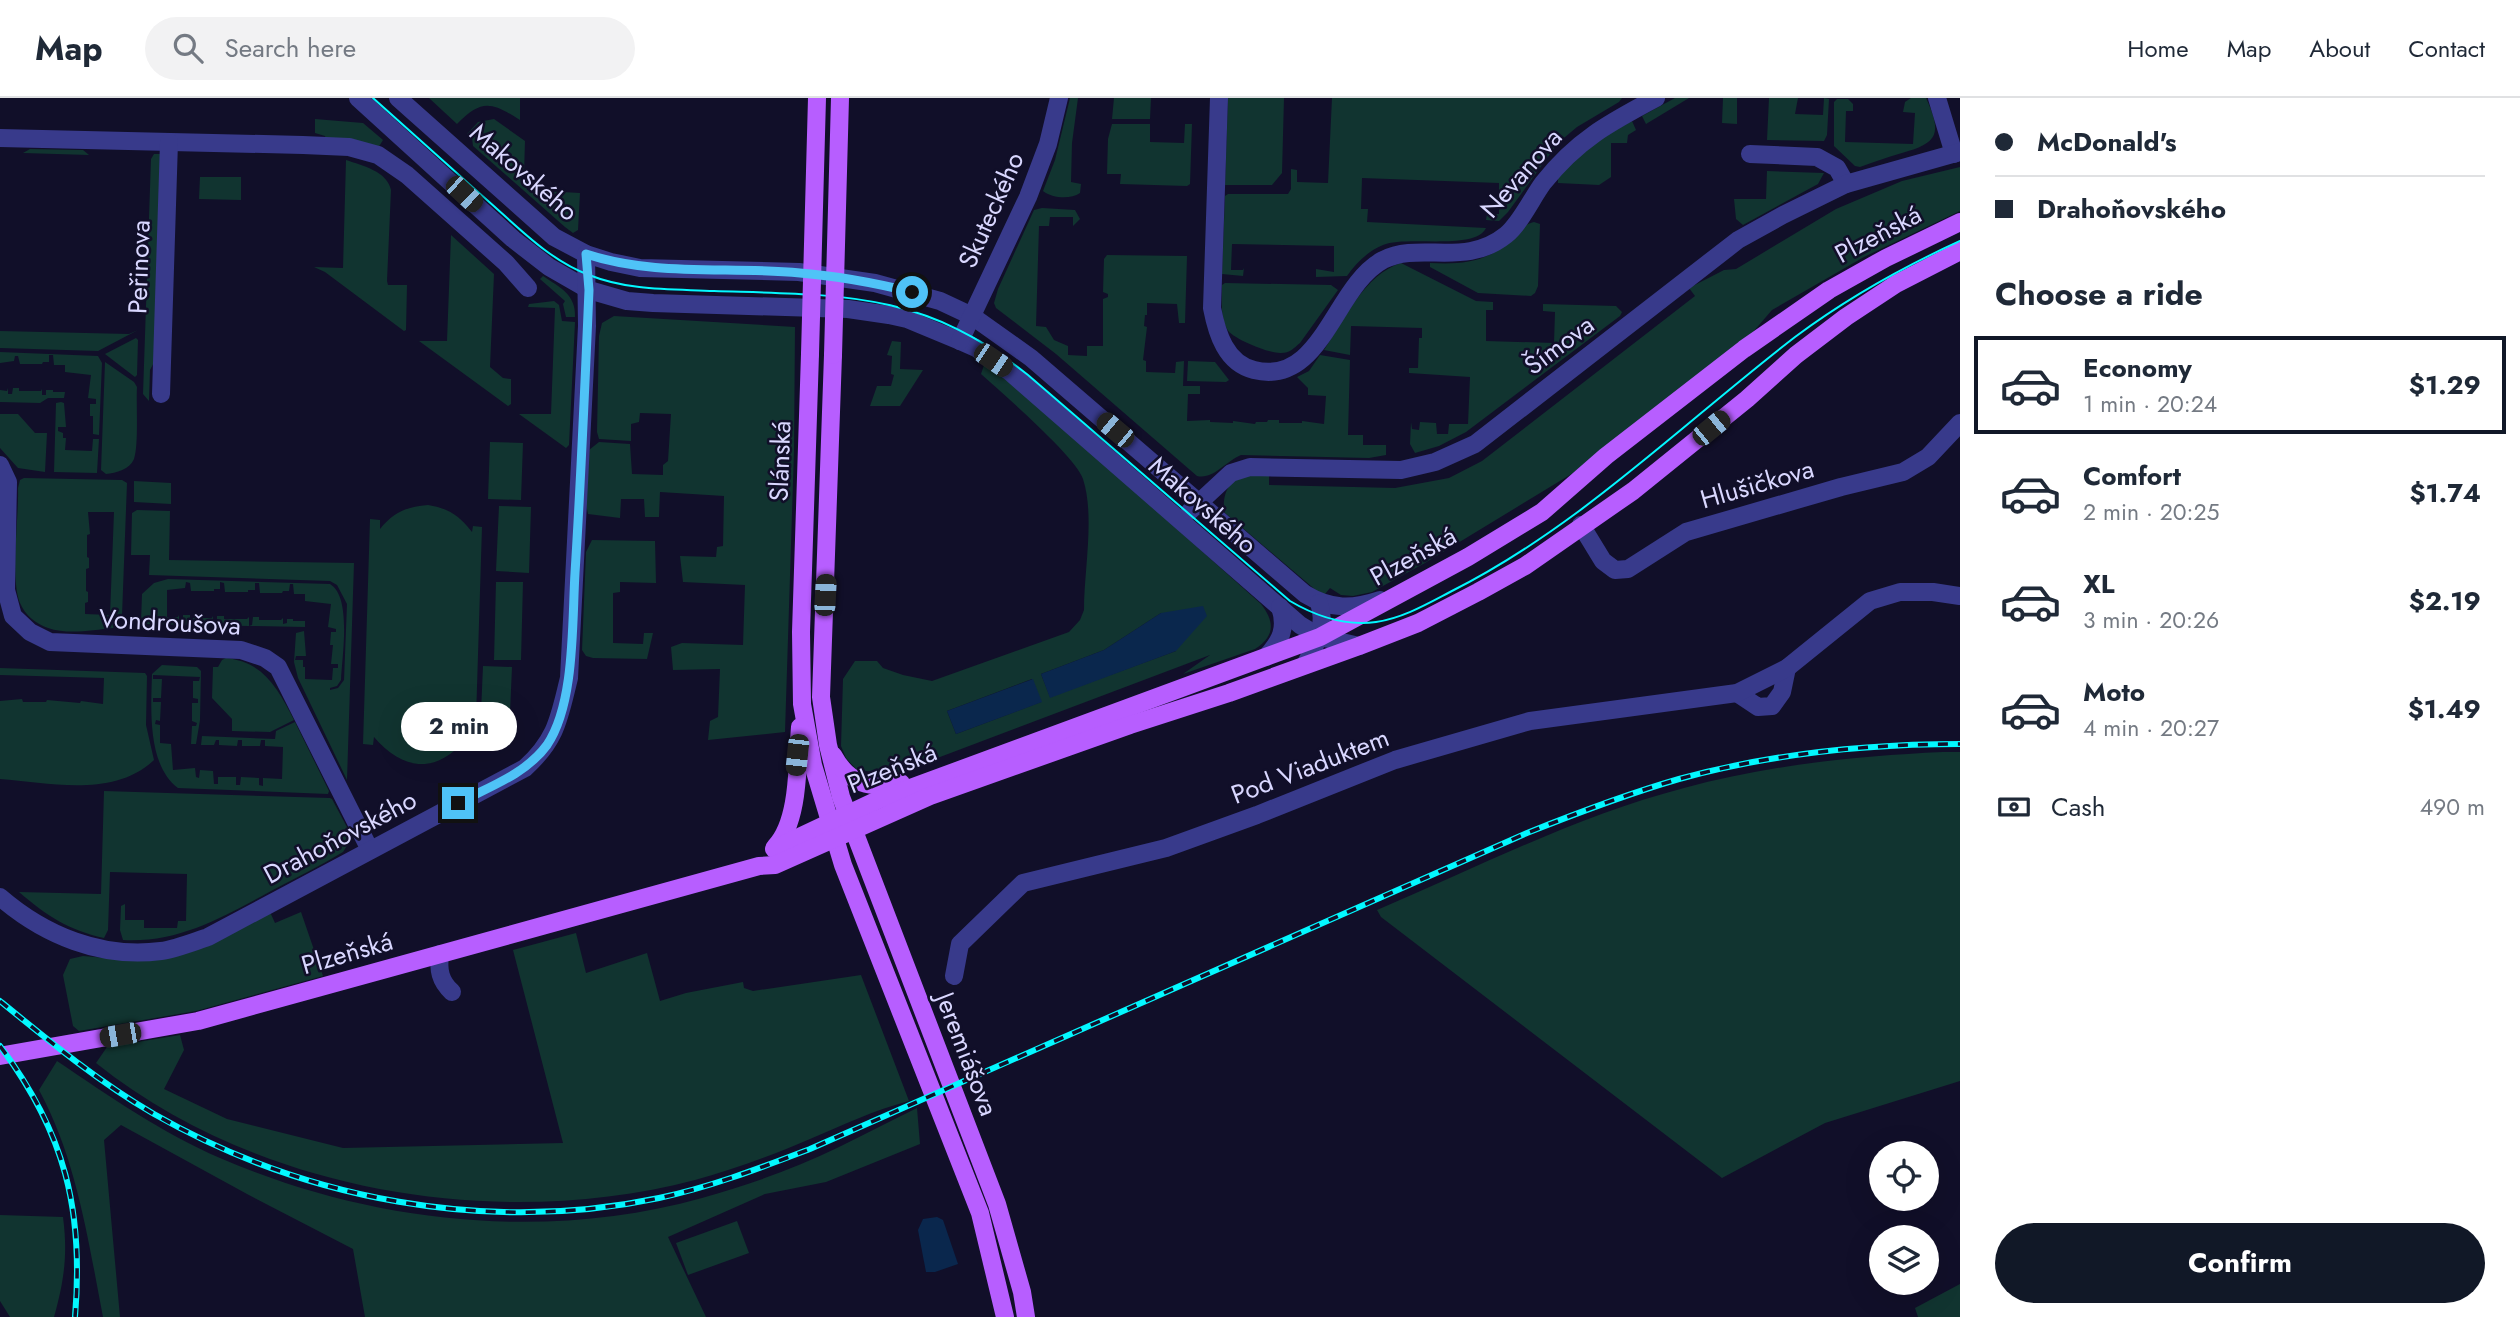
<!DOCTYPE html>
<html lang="en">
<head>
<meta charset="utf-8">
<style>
  :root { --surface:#fff; --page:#f2f2f3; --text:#1f2937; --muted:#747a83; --line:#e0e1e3; --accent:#111827 }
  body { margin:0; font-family:Jost,sans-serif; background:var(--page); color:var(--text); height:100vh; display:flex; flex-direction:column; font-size:26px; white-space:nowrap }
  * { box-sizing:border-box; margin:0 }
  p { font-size:23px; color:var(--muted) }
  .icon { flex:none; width:38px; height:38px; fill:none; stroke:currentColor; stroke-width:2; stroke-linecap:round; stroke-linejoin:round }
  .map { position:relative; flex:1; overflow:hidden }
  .details { display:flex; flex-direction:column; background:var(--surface); width:560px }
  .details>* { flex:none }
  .top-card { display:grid; align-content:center; height:154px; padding:0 35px; background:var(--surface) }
  .tools { position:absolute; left:1869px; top:1043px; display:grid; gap:14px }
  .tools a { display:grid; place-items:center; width:70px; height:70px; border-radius:50%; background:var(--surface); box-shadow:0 7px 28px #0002; font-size:35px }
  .end { position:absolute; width:32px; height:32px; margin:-16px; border:9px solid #4fc3f7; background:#111; box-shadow:0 0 0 4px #111 }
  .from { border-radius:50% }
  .bubble { position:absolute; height:49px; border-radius:24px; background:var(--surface); box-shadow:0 7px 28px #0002; font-size:23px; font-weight:700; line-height:49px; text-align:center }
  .car { position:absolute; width:21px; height:42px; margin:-21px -10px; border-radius:9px; box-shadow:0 0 5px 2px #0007; background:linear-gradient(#222 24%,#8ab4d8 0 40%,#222 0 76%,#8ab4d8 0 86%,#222 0) }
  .top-card b { display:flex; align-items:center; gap:24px; height:66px; font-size:26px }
  .top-card b+b { border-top:2px solid var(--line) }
  .top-card i { width:18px; height:18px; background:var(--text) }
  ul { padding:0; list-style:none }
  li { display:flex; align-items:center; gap:21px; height:98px; margin:0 14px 10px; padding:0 21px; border:4px solid transparent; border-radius:0px }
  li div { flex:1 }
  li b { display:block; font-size:26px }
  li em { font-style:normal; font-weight:700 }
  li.active { border-color:var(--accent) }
  li>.icon { width:63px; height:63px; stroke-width:1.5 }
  h2 { padding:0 35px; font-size:32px; line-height:84px }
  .pay { display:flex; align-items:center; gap:18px; height:77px; padding:0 35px; font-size:26px }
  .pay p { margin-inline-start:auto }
  .cta { display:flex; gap:14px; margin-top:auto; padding:14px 35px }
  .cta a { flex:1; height:80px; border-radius:42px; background:var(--accent); color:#fff; font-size:28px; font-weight:700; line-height:80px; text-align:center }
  header { display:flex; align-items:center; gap:42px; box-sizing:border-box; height:98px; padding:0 35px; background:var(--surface); border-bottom:2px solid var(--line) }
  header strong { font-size:33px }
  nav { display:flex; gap:38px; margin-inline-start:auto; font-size:24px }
  .search { width:490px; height:63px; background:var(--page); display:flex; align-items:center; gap:18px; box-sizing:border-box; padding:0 24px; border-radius:38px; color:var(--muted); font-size:26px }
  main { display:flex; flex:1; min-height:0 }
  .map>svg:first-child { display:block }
</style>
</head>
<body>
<header>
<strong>Map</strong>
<div class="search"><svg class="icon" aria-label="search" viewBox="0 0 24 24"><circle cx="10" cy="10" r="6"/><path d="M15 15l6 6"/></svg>Search here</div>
<nav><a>Home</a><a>Map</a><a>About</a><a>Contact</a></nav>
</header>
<main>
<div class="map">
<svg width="1960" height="1219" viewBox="0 0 1960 1219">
  <rect width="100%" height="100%" fill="#110f29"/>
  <g fill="#113430" fill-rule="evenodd">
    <path d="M429,0h91v22c-29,-18 -38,-21 -63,4z"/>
    <path d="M1070,0h8l-6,45 -1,39 10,2 -1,9c-10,7 -28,5 -37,-2l12,-31z"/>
    <polygon points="1114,0 1151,0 1150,21 1112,21"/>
    <polygon points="1228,0 1284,0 1282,75 1272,87 1225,87"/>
    <path d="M1332,0h290l-3,4 -42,25 -19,16 -50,69 -9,9 -13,-1 1,-6h12v-31l-137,-5 -1,31h7l-1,13 119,6c-11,23 -80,7 -103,17 -15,6 -27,18 -36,31l-31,1v-8l18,3v-26l-102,-2 -1,26h12l1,-2 -1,8 -21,-2 3,-78 3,-2h60l3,-5v-20l6,1v12l31,1z"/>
    <polygon points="1675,0 1689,0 1646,26 1642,18"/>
    <polygon points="1723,0 1737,0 1737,26 1722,25"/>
    <polygon points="1769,0 1798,0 1795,16 1823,17 1824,0 1829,1 1827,37 1824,43 1767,42"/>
    <path d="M1911,0h15c16,35 13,45 -24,55 -15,4 -28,9 -42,14l-5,-1 -21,-20v-44l3,-3h11l5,5v7h-7l-1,31 68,2 2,-31 -12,-1 2,-10z"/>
    <polygon points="315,21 363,25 383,42 378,50 326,43 325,38 315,35"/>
    <polygon points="494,21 525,43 524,77 527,92 580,95 578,132 573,135 565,129 473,48 472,40 467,36 478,24"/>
    <path d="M1632,23l4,9 -8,5 -1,8h-16v34l-12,8 -41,-2v-5c19,-25 47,-43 74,-57z"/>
    <polygon points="1112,26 1150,26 1150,44 1184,45 1185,26 1192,26 1190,86 1187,88 1120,86 1121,76 1107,76 1108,41"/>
    <polygon points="30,51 83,52 89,57 23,55"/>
    <polygon points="154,56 161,56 159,255 150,272 149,303 143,296 151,61"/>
    <path d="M346,62c17,6 41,11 45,30l-4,91 1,4h19l-1,45 -2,1 -79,-59 -11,-5 29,1z"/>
    <path d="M1960,69v44l-96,46 -92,53 -19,22 -175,138 -153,93 -53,29 -19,4 -12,-1 -11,-7 -5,6 -7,-2 -93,-79c-4,-15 3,-34 20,-38 7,-2 17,0 24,-1v11l126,3 54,-10 33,-17 213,-165 -6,-8 35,-18 12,-1 100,-60 66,-28z"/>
    <polygon points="1767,73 1824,75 1818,86 1743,127 1736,121 1734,101 1766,101"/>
    <polygon points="200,79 241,79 241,102 199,101"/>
    <path d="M1042,110l33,2 5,9 -7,7v-9h-23l-1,9h-10l-3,100 10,1 8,13 14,6v9l19,1v-10h16v-47l5,-2v-3l-5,-2 1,-33 3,-4 80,1 -2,67h-6l-2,-19 -30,-1v12h-2l-1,11 3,1 -4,33 3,1v11l29,1 1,-11 8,-1 -1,25h17v8h-12l-1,27 23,-1v2l23,1v-2l22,3 1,-2h11l1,-2h11v3h23v-2l22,3 2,-28 -18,-1v-7l-11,-11 12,-6 11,-16 30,5 -2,75h15v10h23v10l-17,3 -128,-3c-15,6 -28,25 -44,21l-141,-122 -60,-46 -2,-5 4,-14 36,-79z"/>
    <path d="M1534,124l6,2 -2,62 -3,7 -4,3 -53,-3 -48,-26v-4c23,1 44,1 65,-11 14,-9 23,-26 39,-30z"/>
    <polygon points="451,137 494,176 490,269 503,280 511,281 511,306 508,308 419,243 447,243"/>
    <path d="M1401,165l75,38 17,1v8h-7v31l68,2 1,-31 -12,-1v-7l73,2 6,6 -2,4 -154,116 -27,14 -24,7 -5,-9 1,-22 1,7 7,1 1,-8 16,1 1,11h11l1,-10h19l2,-47 -61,-4v-5h9l1,-30h3v-10l-71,-2 -1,29 -26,-5c21,-31 40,-75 77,-87z"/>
    <path d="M543,178c16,11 33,18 32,41h-9l-3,-13 2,-3 -25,-22z"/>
    <path d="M1225,185l106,2 7,5 -38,53c-6,5 -10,10 -19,10 -10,1 -49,-14 -54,-24 -7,-13 -5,-29 -5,-44z"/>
    <polygon points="554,203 559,207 562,223 575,224 569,347 566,350 519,316 551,316 555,210 528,209 529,206"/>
    <polygon points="614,218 795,229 794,353 785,634 708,642 710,623 718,619 720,571 673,572 671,549 682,545 743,547 745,487 683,484 680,458 716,459 717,449 723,448 724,398 660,394 659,419 645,419 644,401 621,401 620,420 588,416 586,406 589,352 599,344 630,346 632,376 663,377 663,367 668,363 671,316 640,315 639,324 631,326 631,343 599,341 597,334 599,238 602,225"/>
    <polygon points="138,232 98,253 0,250 0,233 129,236"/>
    <polygon points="136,240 138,242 137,277 135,279 105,256"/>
    <polygon points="892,243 901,244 900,271 923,272 900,308 870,308 877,288 891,288 894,277 891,276 892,258 887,257"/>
    <polygon points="0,254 98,258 102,265 99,337 93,336 93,318 90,318 90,306 96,306 96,301 88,300 91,277 65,274 65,267 54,267 53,257 49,257 49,264 43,264 42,266 20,266 18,258 15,258 14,263 0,265"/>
    <polygon points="1188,263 1215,264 1229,282 1226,284 1187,283"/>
    <path d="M105,264l29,20 3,5c-1,16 2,58 -3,72 -4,10 -18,14 -28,15l-5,-4z"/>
    <path d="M985,264l22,15 254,227c14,18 14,32 -6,45l-72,25 27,-19 -307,116 -13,3 -33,-4 -11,-12 -5,-12 2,-67 12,-18h22l6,7 20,7 29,6 137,-49 11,-12 4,-10c0,-40 11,-94 -1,-131 -7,-22 -81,-86 -102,-105zM1161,515l15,38 -126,46 -9,-23 63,-24zM1032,581l9,23 -85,32 -9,-23z"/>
    <polygon points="8,290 8,296 12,296 13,290 19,290 19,293 41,293 42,291 42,297 46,297 46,292 53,292 53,294 65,294 64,300 48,300 40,305 0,304 0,292 7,293"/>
    <polygon points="61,304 64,305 66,329 58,329 58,333 63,335 63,340 66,340 65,352 92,353 93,341 99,341 97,375 54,374 56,305"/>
    <polygon points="0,316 18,316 35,335 47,335 45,374 18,370 0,350"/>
    <polygon points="490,344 523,345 521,402 488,401"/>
    <path d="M24,380l98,2 5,3 -5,133 -9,12c-20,2 -45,7 -65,0 -12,-4 -23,-13 -28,-25 -10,-24 -1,-85 -2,-115l2,-8zM88,414h26l-4,103 -25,-1v-11l3,-1v-10l-2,-1v-22l3,-1v-10l-2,-1v-22l3,-1z"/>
    <polygon points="134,383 171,385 171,406 134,404"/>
    <path d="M428,407c20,3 32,11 44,27l1,-6 9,1 -7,224h-9l-1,-11c-29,34 -62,31 -91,-3l-1,8 -10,-1 7,-225 10,1v9c14,-17 26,-22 48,-24z"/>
    <polygon points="499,408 531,409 529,475 496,473"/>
    <path d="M137,412l33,1 -1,49 185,3 -7,217 -49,-102 -4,-16 2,-29 8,-2 2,25h-10l-1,4h8v7h2v12l27,1 1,-12h5v-4h-7l2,-19h-3l1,-13h5v-3l-8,-2 3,-23 -26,-3v-7h-11l-1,-10h-3l-1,7h-6l-1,2h-22l-1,-10h-4v7h-7v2h-23l-1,-9 -4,-1v7h-6v2h-23l-1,-8 -4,-1 -1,6 -18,2v27h11l1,-2v8h4v-8h7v3h22l1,-2v8l4,1v-9h7v3h23l2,-2v9l3,-1 1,-8h6v3h22l2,-2v6l4,-1v-4h6v2h12v6l-162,-3 -2,-2 1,-28 12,-11 14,-4 162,5c22,13 12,72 11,96l-4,6 -7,2v2l8,-2 6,-8 3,-76 -10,-19 -7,-4 -181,-6 1,-20h-19l1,-42z"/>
    <polygon points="592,442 655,443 656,485 620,484 620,494 613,495 613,545 643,546 644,535 653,535 647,561 593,560 586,558 582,552 586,454"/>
    <polygon points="496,484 523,484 521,562 494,562"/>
    <path d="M226,560c38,4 52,31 68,62l-24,12 -38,-1v-12l-20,-21 1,-31h5l4,-7z"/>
    <path d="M162,567l35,2 4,4 -1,49 -4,24h-5l1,-18h4l1,-3 -5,-2v-18h6v-4l-5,-1v-17h6l1,-4 -47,-2v4h9l-1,19h-8v4h8l-1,19 -4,-1 -1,4 5,1v18l11,1 2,26 22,-2 1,9 3,1 1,-8 13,1 1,13h4v-7h18v8h4l1,-8 18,1v7l4,1v-8l19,1 1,-32 -18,-1v-6h-4l-1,6h-18v-6h-4l-1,6 -18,-1v-5h-3l-2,5h-13l1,-9 73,3 1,-8 19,-9 34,69 -1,3 -150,-6c-31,-23 -27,-79 -26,-114z"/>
    <polygon points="483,568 512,569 510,615 481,614"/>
    <path d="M0,570l145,5 2,3 -1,49 8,35c-40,38 -104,23 -154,19v-78l22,-2 1,3h23l1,-2 33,3 1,-2 22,3 1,-26 -104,-3z"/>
    <path d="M1943,654h17v329l-135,42 -103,55 -341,-261 -4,-7c101,-43 200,-94 307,-122 85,-23 171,-32 259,-36z"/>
    <path d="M104,693l226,7 2,1 16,30 2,12 -7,11c-23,14 -48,26 -72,39 -48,26 -92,52 -148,49l-3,-10 1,-24 4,-2v16h19v8h33l1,-7h8l1,-47 -77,-2 -2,58 -4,8c-36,-8 -57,-22 -85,-46l82,2z"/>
    <polygon points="270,814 275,825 301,814 323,878 196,913 79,933 73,928 63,877 70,861 83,858 118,861"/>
    <path d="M576,835l10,40 61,-20 13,48 26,-8 57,-11 1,6 9,3 108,-16 48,126c-35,9 -66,24 -99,38 -37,16 -76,30 -115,41 -198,52 -438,12 -599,-117l11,-16 73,-12 4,15 -20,39 63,30 116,29 220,-5 -50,-193z"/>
    <path d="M57,963c52,35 105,72 163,97 150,65 324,84 482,40 46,-13 92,-29 135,-50 27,-13 53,-27 80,-40l3,36 -94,38 -61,12 -97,43 38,80h-341l-12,-68 -106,-55 -126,-69 -17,15 16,177h-17c-15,-77 -26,-157 -64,-227z"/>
    <path d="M0,1117l63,2c5,38 1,64 -9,100h-44l-10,-16z"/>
    <polygon points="737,1123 749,1155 688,1177 676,1145"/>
    <polygon points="1960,1186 1960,1219 1918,1219 1915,1210"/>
  </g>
  <g fill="#0a274d">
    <polygon points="1203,508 1207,518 1176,553 1050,600 1041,576 1104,552 1161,515"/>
    <polygon points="1033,581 1042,604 956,636 947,613"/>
    <polygon points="937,1119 943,1122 958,1166 935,1174 926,1174 918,1132 923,1121"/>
  </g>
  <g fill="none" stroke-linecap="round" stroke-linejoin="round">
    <g stroke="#383a8b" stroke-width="18">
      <polyline points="358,0 513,141 549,169 589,192 627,203 653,205 848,211 889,217 907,221 960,243 976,250 1010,274 1300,527 1320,539 1359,548"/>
      <path d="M398,0l156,139 32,17 25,8 29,6 159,4 76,11 65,18 32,15 59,42 274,236c26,16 48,15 75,6"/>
      <path d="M1219,0l-7,210c5,26 14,55 42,62 68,17 80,-84 129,-110 38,-19 82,8 123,-25 14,-11 26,-37 37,-52 34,-43 66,-60 113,-85"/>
      <polyline points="1937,0 1954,56"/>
      <polyline points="0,40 303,47 349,49 378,57 407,77 506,165 528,190"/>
      <polyline points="1750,56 1817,59 1837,70 1846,86"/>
      <polyline points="960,243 1028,99 1048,46 1059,0"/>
      <polyline points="161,296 169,44"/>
      <polyline points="0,367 8,384 6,492 13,518 30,534 50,544 241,552 265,560 278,569 370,752"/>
      <polyline points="1190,413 1231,375 1250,369 1401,372 1435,364 1475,346 1738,142 1783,117 1846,86 1960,54"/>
      <polyline points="1581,427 1603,463 1615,472 1628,471 1686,434 1841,389 1903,374 1928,359 1960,325"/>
      <path d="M1266,559c15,-16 21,-29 14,-50"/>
      <path d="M1305,567c11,-21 22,-38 14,-62"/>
      <polyline points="1737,595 1758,609 1772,608 1782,594 1787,570"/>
      <path d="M0,799c44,38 101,62 161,54 15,-2 32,-9 47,-14l317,-169c32,-29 34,-50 44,-90l18,-352 -1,-72"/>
      <path d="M440,856c-2,16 0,27 12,38"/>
      <polyline points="954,878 960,846 1023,785 1166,750 1257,717 1395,662 1530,623 1737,595 1787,570 1870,503 1900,494 1933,494 1960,498"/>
    </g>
    <g stroke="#b75eff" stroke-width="18">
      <polyline points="810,256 801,534 802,606 813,667 843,767 980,1115 1005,1219"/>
      <polyline points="833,257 821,599 828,647 841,699 997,1106 1022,1194 1026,1219"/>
      <path d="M833,657c16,30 38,34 68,28"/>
      <path d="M775,749c25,-26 22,-85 25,-120"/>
      <polyline points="774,751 878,702 1320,539 1468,459 1542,414 1606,358 1744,251 1829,192 1886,160 1960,124"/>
      <polyline points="0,958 198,923 759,768 775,767 930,698 1130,627 1229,595 1359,548 1418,525 1478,494 1525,468 1633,393 1747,301 1796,257 1846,219 1896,186 1960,153"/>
    </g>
    <path stroke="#03f8ff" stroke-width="2" d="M373,0c38,34 76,68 114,102 32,28 62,60 102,75 40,16 83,14 125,16 127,4 210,0 314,84l262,226c27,16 55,25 86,21 27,-4 51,-18 74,-30 128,-64 232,-168 345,-255 51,-38 108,-70 165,-96"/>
    <g stroke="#03f8ff" stroke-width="6">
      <g id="rail">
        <path d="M0,903c49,40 99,81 154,113 151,86 334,120 505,84 52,-11 101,-30 151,-49l717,-316c50,-20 100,-39 152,-54 91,-25 187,-35 281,-35"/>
        <path d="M0,948c65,87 84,164 75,271"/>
      </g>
    </g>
    <use href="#rail" stroke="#110f29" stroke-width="3.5" stroke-dasharray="10" stroke-linecap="butt"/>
    <g stroke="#b75eff" stroke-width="18">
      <polyline points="810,256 817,0"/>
      <polyline points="833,257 840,0"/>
    </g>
  </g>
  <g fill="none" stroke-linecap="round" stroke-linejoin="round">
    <path stroke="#4fc3f7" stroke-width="9" d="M458,705c31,-16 68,-29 89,-58 28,-41 25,-122 28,-172 6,-94 10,-188 14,-283l-3,-36c70,23 142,12 214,19 38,3 75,10 112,19"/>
  </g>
  <g text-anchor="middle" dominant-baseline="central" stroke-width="5" stroke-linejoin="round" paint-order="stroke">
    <g font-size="26" fill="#d9d7ff" stroke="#110f29">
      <text transform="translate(524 74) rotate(41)">Makovského</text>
      <text transform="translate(1521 75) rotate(-49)">Nevanova</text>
      <text transform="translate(991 112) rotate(-66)">Skuteckého</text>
      <text transform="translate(1878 136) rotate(-28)">Plzeňská</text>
      <text transform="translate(139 169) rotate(-88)">Peřinova</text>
      <text transform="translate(1559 247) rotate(-37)">Šímova</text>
      <text transform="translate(780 363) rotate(-88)">Slánská</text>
      <text transform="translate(1757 386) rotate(-16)">Hlušičkova</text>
      <text transform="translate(1203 407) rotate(41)">Makovského</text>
      <text transform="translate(1413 458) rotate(-29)">Plzeňská</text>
      <text transform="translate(170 524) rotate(3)">Vondroušova</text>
      <text transform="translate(1310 668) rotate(-21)">Pod Viaduktem</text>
      <text transform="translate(892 670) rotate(-22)">Plzeňská</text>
      <text transform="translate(340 739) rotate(-28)">Drahoňovského</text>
      <text transform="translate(347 855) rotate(-16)">Plzeňská</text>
      <text transform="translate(967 956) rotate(69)">Jeremiášova</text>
    </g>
  </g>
</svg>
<div class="tools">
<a><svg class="icon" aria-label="locate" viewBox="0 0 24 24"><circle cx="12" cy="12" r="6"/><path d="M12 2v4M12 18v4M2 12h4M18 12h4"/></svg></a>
<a><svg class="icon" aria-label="layers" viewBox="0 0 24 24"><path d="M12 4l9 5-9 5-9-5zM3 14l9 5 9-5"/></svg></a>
</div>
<i class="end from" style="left:912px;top:194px"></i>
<i class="end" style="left:458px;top:705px"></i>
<div class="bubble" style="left:401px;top:604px;width:116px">2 min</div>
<i class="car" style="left:464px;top:96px;rotate:133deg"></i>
<i class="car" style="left:993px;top:262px;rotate:124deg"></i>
<i class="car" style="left:1711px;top:330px;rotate:51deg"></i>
<i class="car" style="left:1115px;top:332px;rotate:310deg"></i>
<i class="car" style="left:825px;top:497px;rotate:3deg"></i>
<i class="car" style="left:797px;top:657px;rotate:186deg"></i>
<i class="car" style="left:120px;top:937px;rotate:260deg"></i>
</div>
<section class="details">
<div class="top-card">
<b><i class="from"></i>McDonald's</b>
<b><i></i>Drahoňovského</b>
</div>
<h2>Choose a ride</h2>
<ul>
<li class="active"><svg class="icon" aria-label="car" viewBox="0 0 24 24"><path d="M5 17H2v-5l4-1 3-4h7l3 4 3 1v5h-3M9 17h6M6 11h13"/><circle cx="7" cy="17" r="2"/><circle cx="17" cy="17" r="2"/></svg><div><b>Economy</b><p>1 min · 20:24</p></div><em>$1.29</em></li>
<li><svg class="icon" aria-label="car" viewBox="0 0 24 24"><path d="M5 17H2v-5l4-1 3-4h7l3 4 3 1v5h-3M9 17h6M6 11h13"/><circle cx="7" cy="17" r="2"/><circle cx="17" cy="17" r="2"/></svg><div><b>Comfort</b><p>2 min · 20:25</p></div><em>$1.74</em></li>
<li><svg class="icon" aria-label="car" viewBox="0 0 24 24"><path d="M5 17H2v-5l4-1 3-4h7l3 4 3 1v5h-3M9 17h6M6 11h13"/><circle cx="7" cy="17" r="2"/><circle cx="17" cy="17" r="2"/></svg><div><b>XL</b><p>3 min · 20:26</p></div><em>$2.19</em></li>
<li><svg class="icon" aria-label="car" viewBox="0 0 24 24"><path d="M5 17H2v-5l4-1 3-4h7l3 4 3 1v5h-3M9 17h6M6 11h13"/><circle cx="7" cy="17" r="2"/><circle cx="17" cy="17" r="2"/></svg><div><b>Moto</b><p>4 min · 20:27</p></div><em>$1.49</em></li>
</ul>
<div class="pay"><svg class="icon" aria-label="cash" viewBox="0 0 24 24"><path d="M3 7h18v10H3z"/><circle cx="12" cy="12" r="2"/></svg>Cash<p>490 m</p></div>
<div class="cta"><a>Confirm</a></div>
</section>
</main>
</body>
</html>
